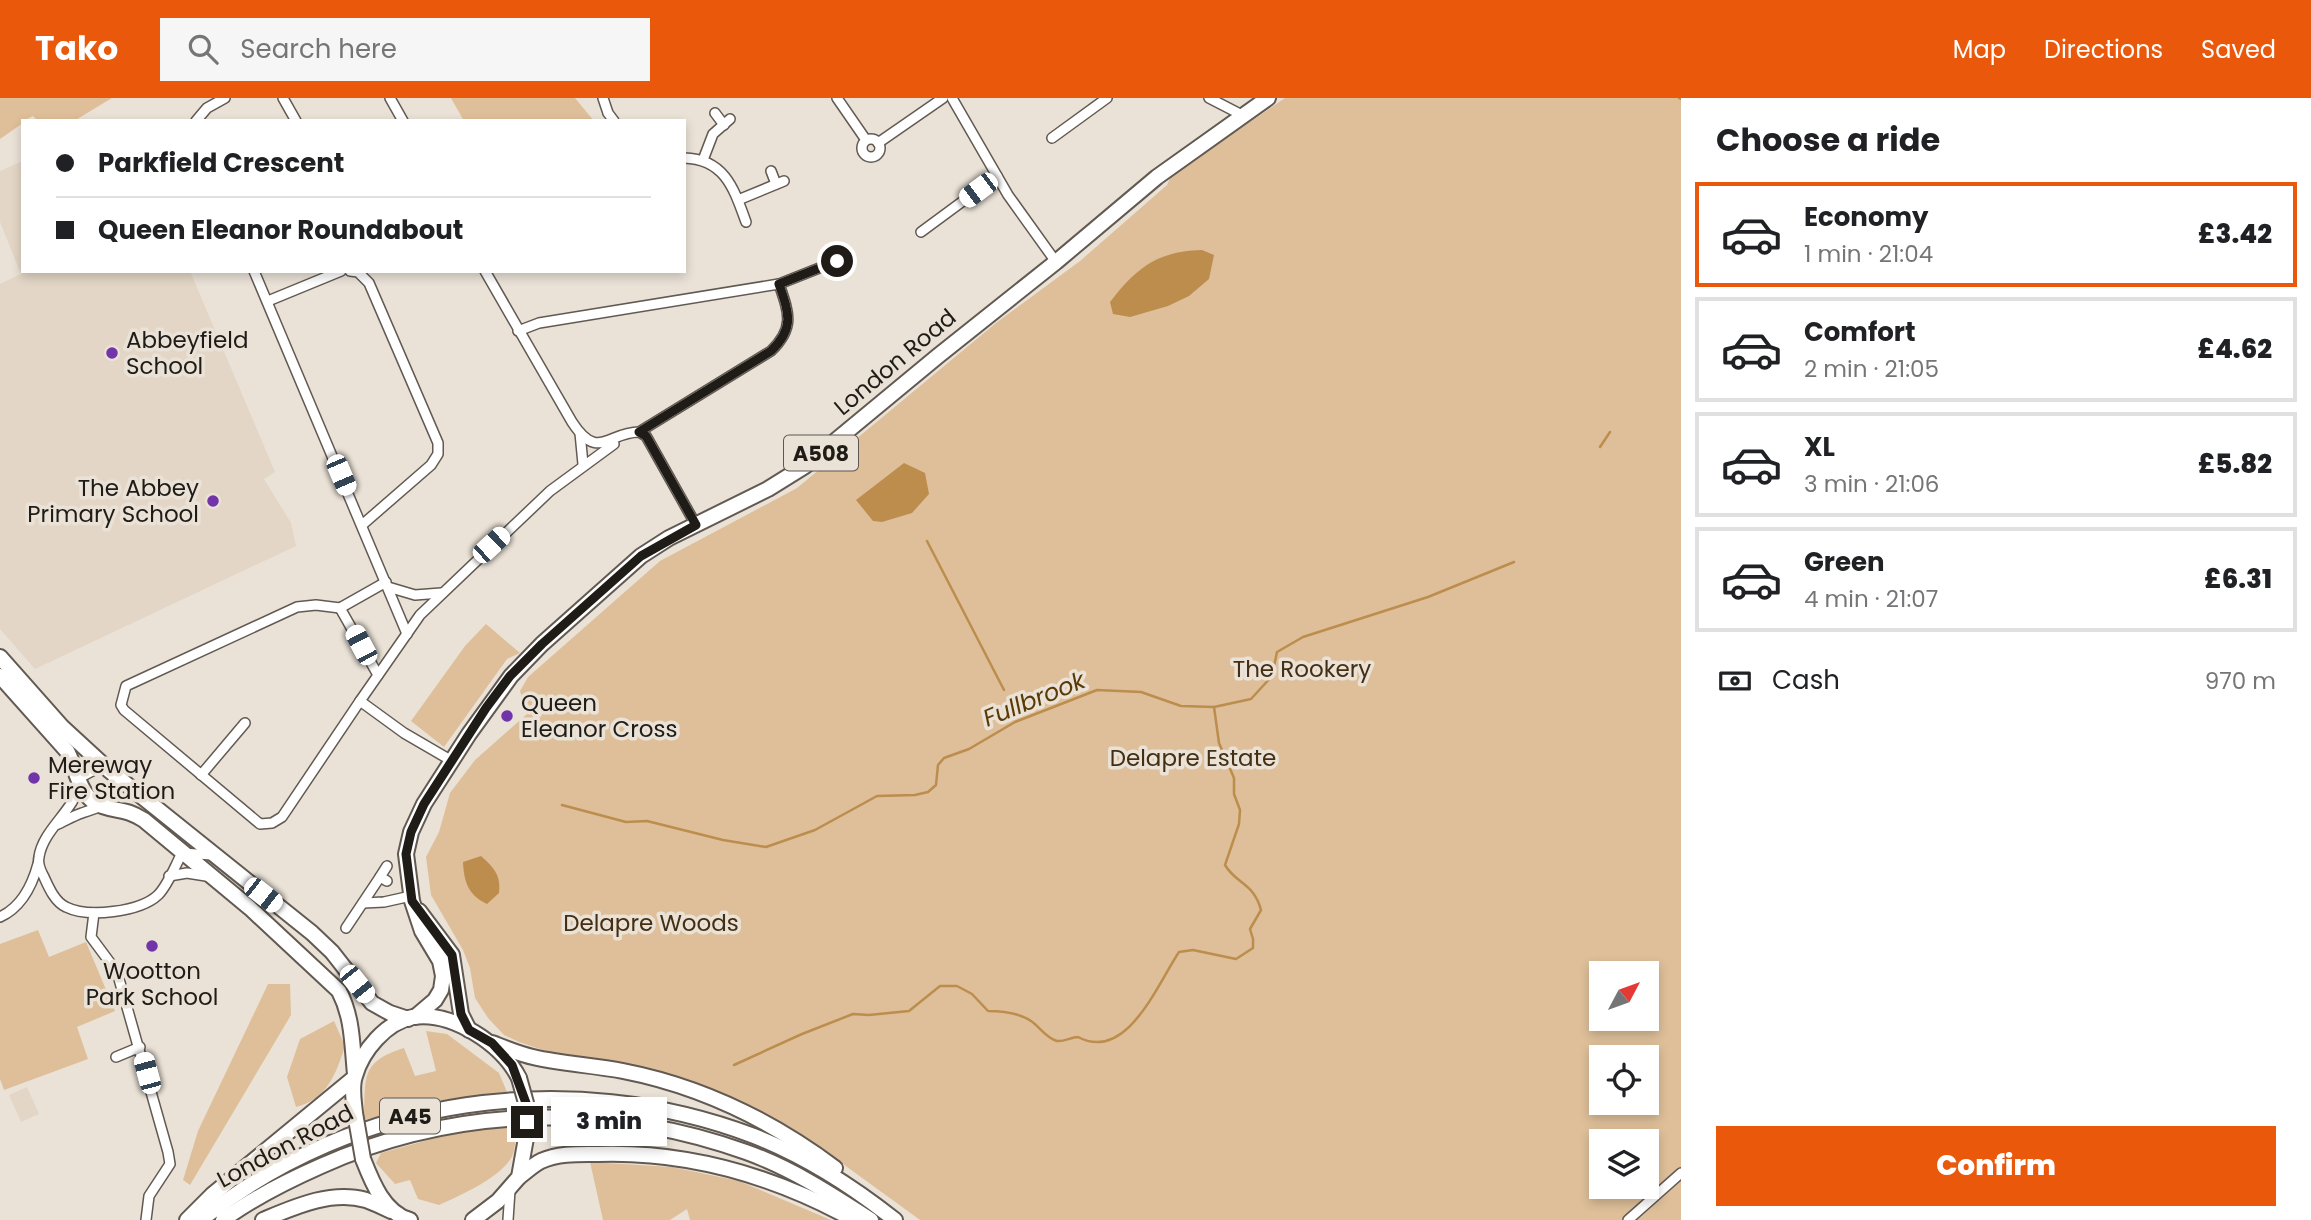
<!DOCTYPE html>
<html lang="en">
<head>
<meta charset="utf-8">
<style>
  :root { --surface:#fff; --page:#f6f6f6; --text:#202124; --muted:#757577; --line:#e0e0e0; --accent:#ea580c }
  body { margin:0; font-family:Poppins,sans-serif; background:var(--page); color:var(--text); height:100vh; display:flex; flex-direction:column; font-size:26px; white-space:nowrap }
  * { box-sizing:border-box; margin:0 }
  p { font-size:23px; color:var(--muted) }
  .icon { flex:none; width:38px; height:38px; fill:none; stroke:currentColor; stroke-width:2; stroke-linecap:round; stroke-linejoin:round }
  .map { position:relative; flex:1; overflow:hidden }
  .panel { display:flex; flex-direction:column; background:var(--surface); width:630px }
  .panel>* { flex:none }
  .top-card { position:absolute; left:21px; top:21px; width:665px; height:154px; border-radius:0px; box-shadow:0 4px 10px #0003; display:grid; align-content:center; height:154px; padding:0 35px; background:var(--surface) }
  .needle { width:46px; rotate:49deg }
  .controls { position:absolute; left:1589px; top:863px; display:grid; gap:14px }
  .controls a { display:grid; place-items:center; width:70px; height:70px; border-radius:0px; background:var(--surface); box-shadow:0 4px 10px #0003; font-size:35px }
  .end { position:absolute; width:32px; height:32px; margin:-16px; border:9px solid #1f1c18; background:#fff; box-shadow:0 0 0 4px #fff }
  .from { border-radius:50% }
  .bubble { position:absolute; height:49px; border-radius:0px; background:var(--surface); box-shadow:0 4px 10px #0003; font-size:23px; font-weight:800; line-height:49px; text-align:center }
  .car { position:absolute; width:21px; height:42px; margin:-21px -10px; border-radius:9px; box-shadow:0 0 5px 2px #0007; background:linear-gradient(#fff 24%,#345 0 40%,#fff 0 76%,#345 0 86%,#fff 0) }
  .top-card b { display:flex; align-items:center; gap:24px; height:66px; font-size:26px }
  .top-card b+b { border-top:2px solid var(--line) }
  .top-card i { width:18px; height:18px; background:var(--text) }
  ul { padding:0; list-style:none }
  li { display:flex; align-items:center; gap:21px; height:105px; margin:0 14px 10px; padding:0 21px; border:4px solid var(--line); border-radius:0px }
  li div { flex:1 }
  li b { display:block; font-size:26px }
  li em { font-style:normal; font-weight:800 }
  li.active { border-color:var(--accent) }
  li>.icon { width:63px; height:63px; stroke-width:1.5 }
  h2 { padding:0 35px; font-size:32px; line-height:84px }
  .pay { display:flex; align-items:center; gap:18px; height:77px; padding:0 35px; font-size:26px }
  .pay p { margin-inline-start:auto }
  .primary-button { display:flex; gap:14px; margin-top:auto; padding:14px 35px }
  .primary-button a { flex:1; height:80px; border-radius:0px; background:var(--accent); color:#fff; font-size:28px; font-weight:800; line-height:80px; text-align:center }
  header { display:flex; align-items:center; gap:42px; box-sizing:border-box; height:98px; padding:0 35px; background:var(--accent); color:#fff }
  header strong { font-size:33px }
  nav { display:flex; gap:38px; margin-inline-start:auto; font-size:24px }
  .search { width:490px; height:63px; background:var(--page); display:flex; align-items:center; gap:18px; box-sizing:border-box; padding:0 24px; border-radius:0px; color:var(--muted); font-size:26px }
  main { display:flex; flex:1; min-height:0 }
  .map>svg:first-child { display:block }
</style>
</head>
<body>
<header>
<strong>Tako</strong>
<div class="search"><svg class="icon" aria-label="search" viewBox="0 0 24 24"><circle cx="10" cy="10" r="6"/><path d="M15 15l6 6"/></svg>Search here</div>
<nav><a>Map</a><a>Directions</a><a>Saved</a></nav>
</header>
<main>
<div class="map">
<svg width="1681" height="1122" viewBox="0 0 1681 1122">
  <rect width="100%" height="100%" fill="#eae2d7"/>
  <g fill="#e3d6c6">
    <polygon points="23,63 23,173 190,173 275,374 264,381 291,425 296,448 35,571 0,531 0,186 21,176 0,124 0,73"/>
    <polygon points="27,989 39,1016 21,1024 9,997"/>
  </g>
  <g fill="#debf99" fill-rule="evenodd">
    <polygon points="0,0 112,0 74,23 38,23 33,18 23,23 23,25 0,41"/>
    <polygon points="451,0 575,0 594,23 464,23"/>
    <path d="M1285,0h396v1122h-761l-99,-72 -27,-18 -66,-32 -36,-16 -92,-21 -48,-8 -33,-11 -15,-7 -16,-17 -13,-20 -5,-30 -7,-18 -32,-55 -5,-38 13,-25 11,-39 25,-33 52,-46 -7,-23 8,-14 132,-116 137,-73 199,-165 84,-62 87,-76 4,-9zM1601,875h46v45h-46zM1601,959h46v45h-46zM1601,1043h46v45h-46z"/>
    <polygon points="486,526 520,555 507,561 444,649 411,623 465,548"/>
    <polygon points="38,832 49,859 86,844 115,913 77,929 88,961 4,992 0,981 0,846"/>
    <polygon points="268,886 290,886 291,917 190,1087 183,1082 198,1033"/>
    <path d="M334,923l11,25c-9,28 -18,53 -49,61l-9,-30 13,-38z"/>
    <path d="M426,933l21,3 52,39 8,19 -72,9 -71,19c2,-41 -5,-58 40,-72l11,28 21,-5z"/>
    <path d="M516,1028c-1,8 0,20 -3,28 -8,22 -54,42 -74,51l-21,-6 -8,-19 -15,4 -19,-21 5,-10 76,-21z"/>
    <polygon points="590,1064 672,1069 739,1083 831,1122 690,1122 687,1111 670,1122 603,1122"/>
  </g>
  <g fill="#bc8d4d">
    <path d="M1202,152l12,5 -5,24 -20,17 -21,10 -38,11 -17,-3 -3,-12c26,-34 48,-51 92,-52z"/>
    <polygon points="904,365 925,375 929,396 912,415 882,424 873,423 856,402"/>
    <path d="M481,758c13,12 20,19 18,37l-12,11c-19,-9 -23,-22 -24,-42z"/>
  </g>
  <g fill="none" stroke-linecap="round" stroke-linejoin="round">
    <g stroke="#bc8d4d" stroke-width="2.5">
      <polyline points="1679,0 1681,1"/>
      <polyline points="1600,349 1610,334"/>
      <polyline points="927,443 1004,592"/>
      <polyline points="562,707 626,724 647,723 723,742 766,749 815,732 877,698 915,697 928,694 936,687 938,667 944,660 969,651 1015,624 1097,592 1141,594 1181,608 1214,609 1251,601 1272,578 1277,554 1303,539 1428,499 1514,464"/>
      <path d="M734,967l68,-31 51,-20 16,1 40,-4 31,-25h17l15,8 16,17c14,0 31,2 43,10 9,6 15,17 26,20 7,1 14,-4 21,-4 49,26 80,-54 101,-85l14,-2 43,9 17,-11v-9l-3,-10 11,-19c-7,-27 -25,-26 -36,-45l14,-41 1,-14 -6,-16v-16l-15,-35 -5,-36"/>
    </g>
    <g stroke="#625a52" stroke-width="12">
      <g id="minor">
        <polyline points="283,0 296,23"/>
        <polyline points="390,0 403,23"/>
        <polyline points="603,0 608,15 614,23"/>
        <polyline points="837,0 866,42"/>
        <polyline points="952,0 1008,97 1056,164"/>
        <polyline points="1209,0 1242,17"/>
        <polyline points="715,15 724,27"/>
        <polyline points="196,23 207,10 225,0"/>
        <polyline points="1052,40 1107,0"/>
        <circle cx="871" cy="50" r="9"/>
        <polyline points="878,45 943,0"/>
        <path d="M684,60c41,1 50,31 62,64"/>
        <polyline points="703,62 713,36 730,21"/>
        <polyline points="771,73 776,86"/>
        <polyline points="738,102 784,83"/>
        <polyline points="921,134 997,78"/>
        <polyline points="254,173 407,536"/>
        <polyline points="350,173 358,174 369,185 438,345 438,356 431,367 362,427"/>
        <path d="M485,173l87,151c26,40 36,10 67,10l132,-81c24,-23 18,-38 8,-67"/>
        <polyline points="268,203 341,173"/>
        <polyline points="518,233 539,225 779,186 837,163"/>
        <polyline points="639,334 646,338 696,427"/>
        <polyline points="580,335 583,366"/>
        <polyline points="388,489 415,497 441,495"/>
        <polyline points="340,510 378,577"/>
        <polyline points="360,603 282,719 272,725 260,726 124,612 121,607 126,588 297,509 316,507 340,510 386,484"/>
        <polyline points="452,663 404,635 360,603 420,517 550,393 614,346"/>
        <polyline points="201,677 245,625"/>
        <path d="M56,727c9,-4 17,-9 26,-12 21,-7 44,-14 28,-42l-12,-3 -17,9c-3,9 -5,18 -9,25 -11,18 -30,34 -33,55 -2,8 2,14 5,20 5,11 11,25 22,30 22,11 74,5 92,-12 10,-10 17,-29 24,-42l30,2"/>
        <polyline points="387,768 380,779 387,783"/>
        <polyline points="169,778 187,775 206,778"/>
        <polyline points="363,805 384,804 411,798"/>
        <polyline points="94,815 91,839 117,874 168,1054 170,1066 149,1098 146,1122"/>
        <path d="M0,819c22,-10 32,-31 38,-53"/>
        <polyline points="346,830 380,779"/>
        <polyline points="116,959 140,949"/>
        <polyline points="508,1122 510,1092"/>
        <polyline points="1628,1122 1681,1075"/>
      </g>
    </g>
    <g stroke="#625a52" stroke-width="18">
      <g id="trunk">
        <polyline points="0,559 62,629 110,673 312,835 332,854 372,905 390,915 408,921"/>
        <path d="M0,578l67,75c10,18 12,48 35,55 17,6 23,2 42,14l106,88 89,83c14,27 13,54 16,83"/>
        <polyline points="419,813 452,857 461,916 469,932"/>
        <polyline points="415,919 435,902 441,892 443,878 440,863 422,833 412,803 406,756 411,734 424,706 469,636 511,578 542,546 641,458 669,440 768,391 805,368 938,258 1056,164 1157,79 1268,0"/>
        <path d="M492,945c13,5 27,11 41,14 29,7 60,8 90,14 77,15 149,50 212,97"/>
        <path d="M355,1015c-1,-12 -4,-26 0,-37 7,-25 31,-54 58,-59 39,-6 89,27 106,61"/>
        <path d="M363,1061c9,23 21,54 47,61"/>
        <path d="M519,1079c7,-5 14,-12 22,-16 18,-8 38,-7 57,-7 92,-3 176,22 256,66"/>
        <polyline points="187,1122 212,1097 354,980"/>
        <path d="M201,1122c154,-124 369,-154 553,-84 51,20 98,50 141,84"/>
        <path d="M223,1122c30,-22 64,-39 98,-54 135,-60 285,-64 425,-14 45,16 85,42 125,68"/>
        <path d="M263,1122c31,-13 68,-30 103,-20 8,3 17,7 25,11"/>
        <polyline points="473,1122 498,1103 519,1079 526,1040"/>
      </g>
    </g>
    <use href="#minor" stroke="#fff" stroke-width="9"/>
    <use href="#trunk" stroke="#fff" stroke-width="14"/>
    <g stroke="#625a52" stroke-width="18" stroke-linecap="butt">
      <g id="trunk-bridge">
        <polyline points="519,980 526,1005 526,1040"/>
        <polyline points="355,1015 363,1061"/>
      </g>
    </g>
    <use href="#trunk-bridge" stroke="#fff" stroke-width="14"/>
  </g>
  <g fill="none" stroke-linecap="round" stroke-linejoin="round">
    <path stroke="#1f1c18" stroke-width="9" d="M527,1024l-1,-19 -14,-38 -20,-22 -23,-13 -8,-16 -9,-59 -40,-54 -6,-47 5,-22 13,-28 62,-96 24,-32 32,-32 99,-88 55,-31 -50,-89 -7,-4 132,-81c24,-23 18,-38 8,-67l58,-23"/>
  </g>
  <g fill="#7134a9" stroke="#eae2d7" stroke-width="2.5">
    <circle cx="112" cy="255" r="7"/>
    <circle cx="213" cy="403" r="7"/>
    <circle cx="507" cy="618" r="7"/>
    <circle cx="34" cy="680" r="7"/>
    <circle cx="152" cy="848" r="7"/>
  </g>
  <g text-anchor="middle" dominant-baseline="central" stroke-width="7" stroke-linejoin="round" paint-order="stroke">
    <g fill="#eae2d7" stroke="#5c5751" stroke-width="2">
      <rect x="784" y="337.5" width="74" height="35" rx="5"/>
      <rect x="380" y="1000.5" width="60" height="35" rx="5"/>
    </g>
    <g font-size="21" font-weight="bold" fill="#1f1c18">
      <text x="821" y="355">A508</text>
      <text x="410" y="1018">A45</text>
    </g>
    <g font-size="23" fill="#1f1c18" stroke="#eae2d7" text-anchor="start">
      <text x="126" y="242">Abbeyfield<tspan x="126" dy="26">School</tspan></text>
      <text x="199" y="390" text-anchor="end">The Abbey<tspan x="199" dy="26">Primary School</tspan></text>
      <text x="521" y="605">Queen<tspan x="521" dy="26">Eleanor Cross</tspan></text>
      <text x="48" y="667">Mereway<tspan x="48" dy="26">Fire Station</tspan></text>
      <text x="152" y="873" text-anchor="middle">Wootton<tspan x="152" dy="26">Park School</tspan></text>
    </g>
    <g font-size="23" fill="#1f1c18" stroke="#eae2d7">
      <text transform="translate(895 264) rotate(-40)">London Road</text>
      <text transform="translate(285 1048) rotate(-28)">London Road</text>
    </g>
    <g font-size="23" fill="#442f13" stroke="#eae2d7">
      <text x="1302" y="571">The Rookery</text>
      <text x="1193" y="660">Delapre Estate</text>
      <text x="651" y="825">Delapre Woods</text>
    </g>
    <g font-size="24" font-style="italic" fill="#5a3a04" stroke="#eae2d7">
      <text transform="translate(1034 601) rotate(-22)">Fullbrook</text>
    </g>
  </g>
</svg>
<div class="controls">
<a><svg class="needle" viewBox="-14 -14 28 28"><path d="M0-13l5 13h-10z" fill="#e53935"/><path d="M0 13l5-13h-10z" fill="#757577"/></svg></a>
<a><svg class="icon" aria-label="locate" viewBox="0 0 24 24"><circle cx="12" cy="12" r="6"/><path d="M12 2v4M12 18v4M2 12h4M18 12h4"/></svg></a>
<a><svg class="icon" aria-label="layers" viewBox="0 0 24 24"><path d="M12 4l9 5-9 5-9-5zM3 14l9 5 9-5"/></svg></a>
</div>
<i class="end from" style="left:837px;top:163px"></i>
<i class="end" style="left:527px;top:1024px"></i>
<div class="bubble" style="left:551px;top:999px;width:116px">3 min</div>
<i class="car" style="left:978px;top:92px;rotate:233deg"></i>
<i class="car" style="left:341px;top:377px;rotate:157deg"></i>
<i class="car" style="left:491px;top:447px;rotate:47deg"></i>
<i class="car" style="left:361px;top:547px;rotate:332deg"></i>
<i class="car" style="left:263px;top:797px;rotate:128deg"></i>
<i class="car" style="left:357px;top:886px;rotate:141deg"></i>
<i class="car" style="left:147px;top:975px;rotate:345deg"></i>
<div class="top-card">
<b><i class="from"></i>Parkfield Crescent</b>
<b><i></i>Queen Eleanor Roundabout</b>
</div>
</div>
<section class="panel">
<h2>Choose a ride</h2>
<ul>
<li class="active"><svg class="icon" aria-label="car" viewBox="0 0 24 24"><path d="M5 17H2v-5l4-1 3-4h7l3 4 3 1v5h-3M9 17h6M6 11h13"/><circle cx="7" cy="17" r="2"/><circle cx="17" cy="17" r="2"/></svg><div><b>Economy</b><p>1 min · 21:04</p></div><em>£3.42</em></li>
<li><svg class="icon" aria-label="car" viewBox="0 0 24 24"><path d="M5 17H2v-5l4-1 3-4h7l3 4 3 1v5h-3M9 17h6M6 11h13"/><circle cx="7" cy="17" r="2"/><circle cx="17" cy="17" r="2"/></svg><div><b>Comfort</b><p>2 min · 21:05</p></div><em>£4.62</em></li>
<li><svg class="icon" aria-label="car" viewBox="0 0 24 24"><path d="M5 17H2v-5l4-1 3-4h7l3 4 3 1v5h-3M9 17h6M6 11h13"/><circle cx="7" cy="17" r="2"/><circle cx="17" cy="17" r="2"/></svg><div><b>XL</b><p>3 min · 21:06</p></div><em>£5.82</em></li>
<li><svg class="icon" aria-label="car" viewBox="0 0 24 24"><path d="M5 17H2v-5l4-1 3-4h7l3 4 3 1v5h-3M9 17h6M6 11h13"/><circle cx="7" cy="17" r="2"/><circle cx="17" cy="17" r="2"/></svg><div><b>Green</b><p>4 min · 21:07</p></div><em>£6.31</em></li>
</ul>
<div class="pay"><svg class="icon" aria-label="cash" viewBox="0 0 24 24"><path d="M3 7h18v10H3z"/><circle cx="12" cy="12" r="2"/></svg>Cash<p>970 m</p></div>
<div class="primary-button"><a>Confirm</a></div>
</section>
</main>
</body>
</html>
